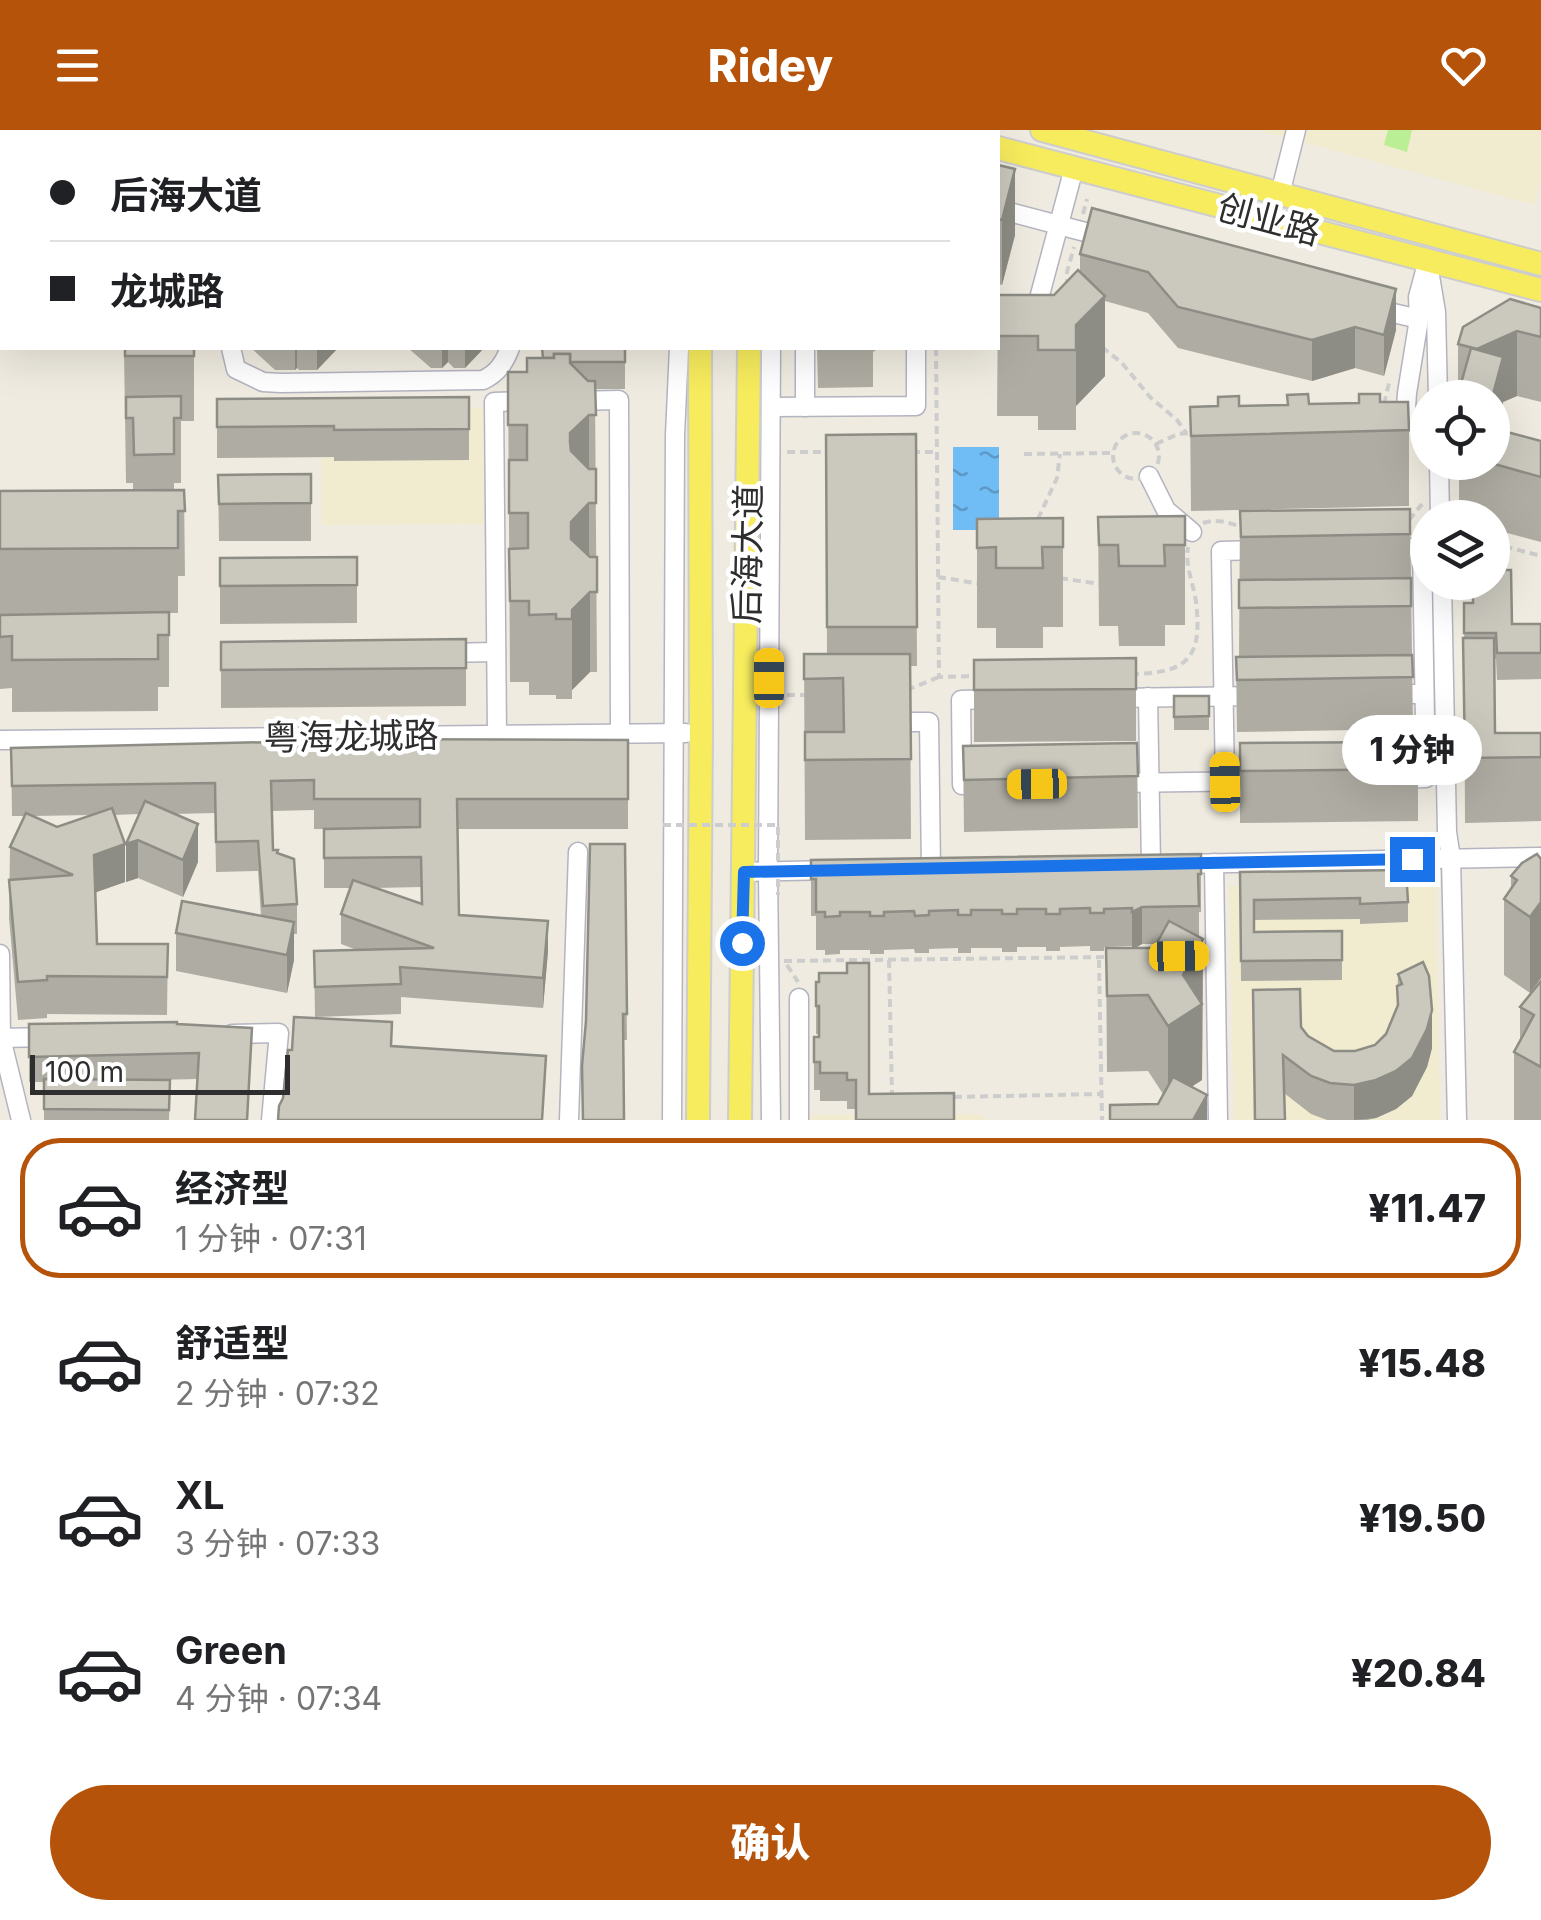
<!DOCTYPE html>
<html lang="zh">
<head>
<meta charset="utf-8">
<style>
  :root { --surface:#fff; --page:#f6f6f6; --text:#202124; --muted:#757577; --line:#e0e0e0; --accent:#b45309 }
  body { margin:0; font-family:Inter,"Noto Sans SC",sans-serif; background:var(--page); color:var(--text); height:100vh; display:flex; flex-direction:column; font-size:38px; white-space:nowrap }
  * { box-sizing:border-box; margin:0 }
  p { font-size:32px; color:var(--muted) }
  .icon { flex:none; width:55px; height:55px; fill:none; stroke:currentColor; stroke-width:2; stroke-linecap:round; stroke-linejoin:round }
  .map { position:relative; height:990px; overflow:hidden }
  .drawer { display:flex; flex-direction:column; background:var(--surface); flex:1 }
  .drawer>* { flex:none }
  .guide { position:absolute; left:0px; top:0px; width:1000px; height:220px; box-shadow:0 10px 40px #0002; display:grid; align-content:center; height:220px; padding:0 50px; background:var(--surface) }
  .fabs { position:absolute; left:1410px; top:250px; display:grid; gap:20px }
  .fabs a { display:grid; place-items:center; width:100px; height:100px; border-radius:50%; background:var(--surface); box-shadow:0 10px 40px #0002; font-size:50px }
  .scale { position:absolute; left:30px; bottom:25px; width:260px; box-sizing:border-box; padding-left:10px; border:5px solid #2e2e2e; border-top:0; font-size:28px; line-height:35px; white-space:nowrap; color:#2e2e2e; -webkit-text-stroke:8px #fff; paint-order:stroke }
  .end { position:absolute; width:45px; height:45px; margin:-22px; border:12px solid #1a73e8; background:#fff; box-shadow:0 0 0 5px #fff }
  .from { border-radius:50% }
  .bubble { position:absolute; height:70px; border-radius:35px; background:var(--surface); box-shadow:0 10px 40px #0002; font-size:32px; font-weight:800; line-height:70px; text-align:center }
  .car { position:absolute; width:30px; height:60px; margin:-30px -15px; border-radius:12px; box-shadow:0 0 8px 2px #0007; background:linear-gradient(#f5c518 24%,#345 0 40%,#f5c518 0 76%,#345 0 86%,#f5c518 0) }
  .guide b { display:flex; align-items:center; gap:35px; height:95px; font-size:38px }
  .guide b+b { border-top:2px solid var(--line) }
  .guide i { width:25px; height:25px; background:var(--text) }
  ul { padding:18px 0 0; list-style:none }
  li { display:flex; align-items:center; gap:30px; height:140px; margin:0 20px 15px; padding:0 30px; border:5px solid transparent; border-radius:40px }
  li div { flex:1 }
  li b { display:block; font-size:38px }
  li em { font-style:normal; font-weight:800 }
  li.on { border-color:var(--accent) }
  li>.icon { width:90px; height:90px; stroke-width:1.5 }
  .action { display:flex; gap:20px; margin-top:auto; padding:20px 50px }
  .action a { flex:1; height:115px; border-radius:60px; background:var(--accent); color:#fff; font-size:40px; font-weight:800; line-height:115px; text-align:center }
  header { display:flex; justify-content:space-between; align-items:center; height:130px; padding:0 50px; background:var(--accent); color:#fff; font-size:45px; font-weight:800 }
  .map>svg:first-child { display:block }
</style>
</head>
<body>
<header><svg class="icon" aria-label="menu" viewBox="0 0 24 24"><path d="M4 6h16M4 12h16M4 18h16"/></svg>Ridey<svg class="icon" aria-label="heart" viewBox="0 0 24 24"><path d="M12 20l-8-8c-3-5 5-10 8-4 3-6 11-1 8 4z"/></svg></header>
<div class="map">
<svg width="1541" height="990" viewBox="0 0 1541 990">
  <defs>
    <pattern id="water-ripples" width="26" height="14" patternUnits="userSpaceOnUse" patternTransform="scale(2.5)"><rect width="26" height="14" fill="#70bcf4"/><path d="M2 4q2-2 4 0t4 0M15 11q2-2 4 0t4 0" fill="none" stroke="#5c99c6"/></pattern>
  </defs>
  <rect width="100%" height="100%" fill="#efebe0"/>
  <g fill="#f1ebcf">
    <polygon points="1259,0 1541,0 1541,49 1534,75"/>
    <polygon points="483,278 484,394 322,395 321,280"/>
    <polygon points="1436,752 1440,990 1234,990 1229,756"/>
    <polygon points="979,984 987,990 803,990 803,985"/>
  </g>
  <polygon fill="#bbef96" points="1388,0 1412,0 1407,22 1384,15"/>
  <rect fill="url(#water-ripples)" x="953" y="317" width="46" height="83"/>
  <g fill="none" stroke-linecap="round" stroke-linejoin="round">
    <g stroke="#b4b4c1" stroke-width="21">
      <g id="minor">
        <polyline points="0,19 2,19"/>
        <polyline points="1280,64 1296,0"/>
        <polyline points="998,79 1104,107"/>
        <polyline points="1429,140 1436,182 1438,268"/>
        <polyline points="1376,179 1419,189"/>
        <polyline points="998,197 1019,197 1037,176 1074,38"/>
        <path d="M231,218l5,21 27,13 18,1 202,-3c15,-7 21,-17 27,-32"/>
        <polyline points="771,218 768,742 771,990"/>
        <polyline points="805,218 805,277"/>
        <polyline points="572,271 619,270 620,603"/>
        <polyline points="771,277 916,276 916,218"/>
        <polyline points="1405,292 1407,263 1419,189 1418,167 1428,130"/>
        <polyline points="1439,332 1440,388"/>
        <polyline points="1149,346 1166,380 1192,402"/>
        <polyline points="1386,418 1422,418 1426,648 1398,649"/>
        <polyline points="1442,452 1447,702 1451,728 1457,990"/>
        <polyline points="442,523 496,522"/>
        <polyline points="1390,564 1424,564"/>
        <polyline points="1148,567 1151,734"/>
        <polyline points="1115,568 1259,566"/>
        <polyline points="886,592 929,592 931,739"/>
        <polyline points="497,604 494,272 531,271"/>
        <polyline points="0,610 686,603"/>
        <polyline points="1225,652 1221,421 1260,420"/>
        <polyline points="1118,653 1262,651"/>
        <polyline points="987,655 962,655 961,570 994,569"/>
        <polyline points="1214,733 1218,990"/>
        <polyline points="1179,734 1541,727"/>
        <polyline points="743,742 833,740"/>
        <polyline points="0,824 1,908 21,990"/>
        <polyline points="232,904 279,903 271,990"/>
        <polyline points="0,908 51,907"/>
        <polyline points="569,990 578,722"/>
        <polyline points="672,990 675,305 679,218"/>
        <polyline points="799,990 799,868"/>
      </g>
    </g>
    <g stroke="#cdcdcd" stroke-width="26">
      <g id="major">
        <polyline points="665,0 667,2"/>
        <polyline points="925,0 935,2"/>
        <polyline points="1042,0 1541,134"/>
        <polyline points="704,2 704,0"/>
        <polyline points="753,2 753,0"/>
        <polyline points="787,2 792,0"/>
        <polyline points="998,18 1541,160"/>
        <polyline points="698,990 701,603 700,218"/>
        <polyline points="740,990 749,218"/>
      </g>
    </g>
    <g stroke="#cdcdcd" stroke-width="4" stroke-dasharray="8 5" stroke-linecap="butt">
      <polyline points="1083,84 1087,69"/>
      <polyline points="1067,157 1067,142 1074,117"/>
      <polyline points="1102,217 1122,233 1150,267 1177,290 1186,303"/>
      <polyline points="936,218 939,547 977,546"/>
      <polyline points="1384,274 1390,249"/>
      <polyline points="1422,299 1423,324"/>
      <circle cx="1136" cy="326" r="23"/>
      <polyline points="1156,314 1178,304 1192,303"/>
      <polyline points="787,322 827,322"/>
      <polyline points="912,322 937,322"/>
      <polyline points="1024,324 1113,323"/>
      <polyline points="1038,389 1057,348 1060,324"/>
      <polyline points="1409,390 1422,374"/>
      <path d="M1203,393c14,-5 26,0 39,4"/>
      <polyline points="1492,413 1541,426"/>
      <polyline points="938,447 981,454"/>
      <polyline points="1060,448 1100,454"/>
      <path d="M1131,544c55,-1 72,-14 65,-72 -3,-20 -11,-36 -8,-55"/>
      <polyline points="907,560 939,547"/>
      <polyline points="787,565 808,565"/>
      <polyline points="889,830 892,965"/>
      <polyline points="1099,830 1102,990"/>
      <polyline points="784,831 1109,827"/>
      <polyline points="787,835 798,852"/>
      <polyline points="954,967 1101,964"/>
    </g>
    <use href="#minor" stroke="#fff" stroke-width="18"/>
    <use href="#major" stroke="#f7ec5d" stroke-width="22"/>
    <polyline stroke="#cdcdcd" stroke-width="4" stroke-dasharray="8 5" stroke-linecap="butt" points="663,695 778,695 778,765"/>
  </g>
  <g fill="#afada3" fill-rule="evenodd">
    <rect x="408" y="0" width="115" height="2"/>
    <polygon points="998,35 1015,105 1002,155 998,154"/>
    <polygon points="0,97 2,97 2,218 194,218 194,291 181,291 181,353 174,353 174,360 184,360 185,446 178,446 178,483 169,483 169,557 158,557 158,581 12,582 12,558 0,559 0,361 133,360 133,353 126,353 124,219 0,220"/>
    <polygon points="1080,124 1396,200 1384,246 1355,238 1312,251 1178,218 1148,183 1105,171 1105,246 1076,276 1076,300 1038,300 1038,286 997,286 998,165 1054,165 1080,141"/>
    <polygon points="1541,178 1541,272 1517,266 1503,272 1503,292 1501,300 1541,311 1541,412 1492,399 1492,388 1461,388 1461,377 1459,377 1459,335 1456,334 1456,332 1492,332 1492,268 1458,261 1458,214"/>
    <polygon points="251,218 338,218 317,240 299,240 297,238 295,240 275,240"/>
    <polygon points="408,218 484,218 465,238 454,238 448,232 442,238 431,238"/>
    <polygon points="625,218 625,259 595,259 597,542 590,542 572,560 572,569 556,569 556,565 529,565 529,552 510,552 508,242 527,242 542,228"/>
    <polygon points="817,218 879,218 873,222 873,257 818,258"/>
    <polygon points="469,267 469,330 334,331 334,327 217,328 217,269"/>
    <polygon points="1380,272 1409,300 1409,376 1191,381 1190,277"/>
    <polygon points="916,304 917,536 910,536 911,709 805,710 804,524 827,524 826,305"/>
    <polygon points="311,344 311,411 219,411 218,345"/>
    <polygon points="1410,379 1413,599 1237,602 1236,527 1239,527 1240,381"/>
    <polygon points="1185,386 1185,495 1165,495 1165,516 1119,516 1118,496 1099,496 1098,387"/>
    <polygon points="1063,388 1063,497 1043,497 1043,518 996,518 996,498 977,498 977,389"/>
    <polygon points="357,427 357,493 220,494 220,428"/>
    <polygon points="1464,473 1512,494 1541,494 1541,549 1497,550 1496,529 1494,529 1495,603 1541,603 1541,691 1465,693"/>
    <polygon points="466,509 466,576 221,578 221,512"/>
    <polygon points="1136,528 1136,611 974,612 974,530"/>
    <rect x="1174" y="566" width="35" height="34"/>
    <path d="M628,610v89h-171l2,86 89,36 -5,57 -142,-11v17l-86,3 -1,-66 43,-1 -16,-6v-30l9,-26h-26v-59h19h-29v-19l-42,1 1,39 5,3 19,51v30h-3v26l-7,33 -111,-22v-38l85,-17 -3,-45 -42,1 -1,-59 -41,1 24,48 -15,35 -45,-19 -12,4 13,-68 -25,1 11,67 -29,10 1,52h71l-1,71 -120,-1v4l-29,2 -9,-102 1,-71 14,-31h-12l-1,-68zM93,685l-36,12 -25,-11zM421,757v17l-46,-16z"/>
    <polygon points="1418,612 1418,691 1240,693 1240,613"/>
    <polygon points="1137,613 1138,698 964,702 963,616"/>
    <polygon points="625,714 627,910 623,910"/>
    <path d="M1201,724v58h-2v25l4,2 -1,141 -11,7 16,33 -49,-16 5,-10 -15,-23 -41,1 -1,-124h26v-2l-28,1v4h-14v-5l-30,1v4h-14v-4h-29v5h-15v-4h-31v5h-13v-5l-29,1v4h-14l-1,-4 -30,1v4h-14v-4h-30v4l-15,1v-5h-9v-34h-5v-56zM1142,814h14l-2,4h-19z"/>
    <polygon points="1541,729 1541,848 1530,863 1504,845 1504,769 1511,758 1511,746"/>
    <polygon points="1240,742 1408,772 1408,792 1360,794 1360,789 1254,790 1254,802 1342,801 1342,850 1241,851"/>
    <polygon points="869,833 856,979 847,979 847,971 820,971 820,960 814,960 814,907 819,907 819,904 816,904 816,852 847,843"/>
    <polygon points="1398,844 1432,918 1427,937 1412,966 1396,979 1376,988 1367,990 1327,990 1311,984 1284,963 1253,860 1301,897 1308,906 1334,921 1355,921 1375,915 1386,904 1397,877"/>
    <polygon points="1541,851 1541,990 1514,990 1514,922 1520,909 1520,877"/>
    <polygon points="29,894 177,894 252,924 197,949 155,950 170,950 169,990 44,990 44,952 29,952"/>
  </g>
  <g fill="#8e8d85">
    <polygon points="122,0 137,0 137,2 120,2"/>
    <polygon points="507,0 523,0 523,2 505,2"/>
    <polygon points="1015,39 1015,105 1002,155 1002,90"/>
    <polygon points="1396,159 1396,200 1384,246 1384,205"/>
    <polygon points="1105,166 1105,246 1076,276 1076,195"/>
    <polygon points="1355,197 1355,238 1312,251 1312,210"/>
    <polygon points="1517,201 1517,266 1503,272 1503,292 1492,332 1492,268 1477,219"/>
    <polygon points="295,218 297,218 297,238 295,240"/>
    <polygon points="317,218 338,218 317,240"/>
    <polygon points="442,218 448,218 448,232 442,238"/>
    <polygon points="465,218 484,218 465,238"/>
    <polygon points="589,285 589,365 570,383 570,303"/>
    <polygon points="589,373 589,453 571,472 571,392"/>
    <polygon points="590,462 590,542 572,560 572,480"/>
    <polygon points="198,694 198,732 183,767 183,730"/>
    <polygon points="138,710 138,748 126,752 126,714"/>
    <polygon points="125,714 125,752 94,763 94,725"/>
    <polygon points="1541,772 1541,848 1530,863 1530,787"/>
    <polygon points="1142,777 1142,814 1132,820 1132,782"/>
    <polygon points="548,791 548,821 543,878 543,848"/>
    <polygon points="294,792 294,830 287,863 287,825"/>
    <polygon points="1203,809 1202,950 1168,972 1168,896 1183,845"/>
    <polygon points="1432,880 1432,918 1427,937 1412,966 1396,979 1376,988 1354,990 1354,955"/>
    <polygon points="1207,965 1207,990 1193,990"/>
  </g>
  <g fill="#cbc9be" stroke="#8e8d85" stroke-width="2.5">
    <polygon points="29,0 122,0 120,2 31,2"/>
    <polygon points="168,0 190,0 193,2 166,2"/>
    <polygon points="208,0 236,0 239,2 206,2"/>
    <polygon points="242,0 269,0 271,2 240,2"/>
    <rect x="276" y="0" width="91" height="2"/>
    <polygon points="422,0 507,0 505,2 425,2"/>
    <polygon points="547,0 621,0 621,2 549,2"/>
    <polygon points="998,35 1015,39 1002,90 998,89"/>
    <polygon points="1092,78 1396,159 1384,205 1355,197 1312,210 1178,177 1148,142 1080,124"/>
    <rect x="0" y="97" width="2" height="58"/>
    <polygon points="1078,140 1105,166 1076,195 1076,220 1038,220 1038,206 998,206 998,165 1054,165"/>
    <polygon points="1510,169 1541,178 1541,207 1517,201 1477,219 1458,214 1463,197"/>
    <rect x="125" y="218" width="69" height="8"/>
    <polygon points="542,218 625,218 625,232 570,232 570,224 554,224 554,228 543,228"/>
    <polygon points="1471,218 1503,227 1492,268 1457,268"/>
    <polygon points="554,224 570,224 570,233 588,251 595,251 596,285 589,285 570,303 570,312 571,321 589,339 596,339 596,373 589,373 571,392 571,409 590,427 597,427 597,462 590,462 572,480 572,489 556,489 556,484 529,485 529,471 510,471 509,419 528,418 528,383 509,383 509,330 527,330 527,295 508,295 508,242 527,242 527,228 554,228"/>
    <polygon points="1308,264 1309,274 1359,273 1359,264 1380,264 1380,272 1408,272 1409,300 1191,306 1190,277 1218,276 1218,267 1239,266 1239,276 1288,275 1287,265"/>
    <polygon points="181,266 181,288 174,288 174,324 134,325 133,288 126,288 126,267"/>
    <polygon points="469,267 469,299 334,300 334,296 217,297 217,269"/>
    <polygon points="1492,298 1541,311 1541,347 1487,332 1492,332"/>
    <polygon points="916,304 917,497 827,497 826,305"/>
    <polygon points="311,344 311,373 219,374 218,345"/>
    <polygon points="184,360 185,381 178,381 178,418 0,419 0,361"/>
    <polygon points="1410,379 1410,404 1241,407 1240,381"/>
    <polygon points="1185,386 1185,415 1164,415 1165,436 1119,436 1118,415 1099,415 1098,387"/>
    <polygon points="1063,388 1063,417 1042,417 1043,438 996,438 996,417 977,418 977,389"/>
    <polygon points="357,427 357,455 220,456 220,428"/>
    <polygon points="1492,440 1511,440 1512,494 1541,494 1541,523 1497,523 1496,503 1464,503 1464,473 1473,473 1473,452 1492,452"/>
    <polygon points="1411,448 1411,476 1239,478 1239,450"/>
    <polygon points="169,482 169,505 158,505 158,529 12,530 12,506 0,507 0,485"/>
    <polygon points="1463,508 1494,508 1495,603 1541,603 1541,627 1465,628"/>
    <polygon points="466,509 466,538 221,540 221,512"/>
    <polygon points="804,524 910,524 911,629 805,630 805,602 844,602 843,548 804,549"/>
    <polygon points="1412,525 1413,547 1237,550 1236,527"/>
    <polygon points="1136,528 1136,559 974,560 974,530"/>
    <polygon points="1174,566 1209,566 1209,586 1174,587"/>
    <polygon points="314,609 628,610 628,669 457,669 459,785 548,791 543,848 400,837 401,854 315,857 314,821 434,818 341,784 353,750 422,774 421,727 324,728 324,699 420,697 420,669 314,669 314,650 271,651 273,720 278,720 277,723 294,729 297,774 263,776 258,711 216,712 215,653 12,656 11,618 314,611"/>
    <polygon points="1418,612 1418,639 1240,641 1240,613"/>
    <polygon points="1137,613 1138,646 964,650 963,616"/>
    <polygon points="145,671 198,694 183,730 138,710 126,714"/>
    <polygon points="112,678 125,714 94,725 97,814 168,814 167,847 47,846 47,850 18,852 9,750 73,745 10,717 26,683 57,697"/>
    <polygon points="590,714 625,714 627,884 623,884 624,990 583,990 582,936 586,891"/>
    <polygon points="1201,724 1201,744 1198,744 1199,776 1142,777 1132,782 1132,778 1104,779 1104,783 1090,783 1090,778 1060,779 1060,784 1046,784 1046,779 1017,779 1017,784 1002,784 1002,780 971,780 971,785 958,785 958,780 929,781 929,785 915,786 914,781 884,782 884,786 870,786 870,782 840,782 840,786 825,787 825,782 816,782 816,749 811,749 811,730"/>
    <polygon points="1537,724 1541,729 1541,772 1530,787 1504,769 1517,750 1511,746 1522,733"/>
    <polygon points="1406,740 1408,772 1360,774 1360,768 1254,770 1254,802 1342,801 1342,830 1241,831 1240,742"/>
    <polygon points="182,771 294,792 287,825 176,803"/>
    <polygon points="1169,791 1203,809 1183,845 1202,874 1168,896 1148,865 1107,866 1106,818 1154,818"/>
    <polygon points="1423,832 1429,846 1432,880 1427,899 1412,928 1396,941 1376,950 1354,955 1330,953 1311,946 1283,925 1285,990 1255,990 1253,860 1300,859 1301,897 1308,906 1334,921 1355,921 1375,915 1386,904 1398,875 1397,856 1402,854 1398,844"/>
    <polygon points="847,833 869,833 869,964 954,963 954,990 856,990 856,950 847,950 847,943 820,943 820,932 814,932 814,907 819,907 819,876 816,876 816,852 819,852 819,843 847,843"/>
    <polygon points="1541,851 1541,937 1514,922 1534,885 1520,877"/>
    <polygon points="294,887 392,892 391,916 546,926 542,990 278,990 279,976 283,968 288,920 292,920"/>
    <polygon points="177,892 177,894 252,898 247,990 195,990 199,923 29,927 29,894"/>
    <polygon points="1173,947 1207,965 1193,990 1110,990 1110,975 1158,974"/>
    <polygon points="44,949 170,950 169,980 44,979"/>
  </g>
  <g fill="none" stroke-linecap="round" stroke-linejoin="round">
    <polyline stroke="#1a73e8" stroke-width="12" points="742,813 744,742 1412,729"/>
  </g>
  <g text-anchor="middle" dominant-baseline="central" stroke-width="9" stroke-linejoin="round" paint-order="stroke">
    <g font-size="35" fill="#2e2e2e" stroke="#fff">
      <text transform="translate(1269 89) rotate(15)">创业路</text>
      <text transform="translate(747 424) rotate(-89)">后海大道</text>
      <text transform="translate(351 606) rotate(-1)">粤海龙城路</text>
    </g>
  </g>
</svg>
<div class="fabs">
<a><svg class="icon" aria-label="locate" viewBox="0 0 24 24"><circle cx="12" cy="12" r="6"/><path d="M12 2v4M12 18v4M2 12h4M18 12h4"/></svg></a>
<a><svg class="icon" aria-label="layers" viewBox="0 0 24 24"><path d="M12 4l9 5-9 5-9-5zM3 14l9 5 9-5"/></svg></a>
</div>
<div class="scale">100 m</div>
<i class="end from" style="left:742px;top:813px"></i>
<i class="end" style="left:1412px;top:729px"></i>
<div class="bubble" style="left:1342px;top:585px;width:140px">1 分钟</div>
<i class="car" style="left:769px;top:548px;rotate:0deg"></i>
<i class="car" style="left:1225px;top:652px;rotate:359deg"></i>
<i class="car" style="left:1037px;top:654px;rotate:269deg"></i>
<i class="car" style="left:1179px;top:826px;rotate:89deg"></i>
<div class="guide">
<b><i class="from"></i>后海大道</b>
<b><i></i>龙城路</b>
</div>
</div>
<section class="drawer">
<ul>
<li class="on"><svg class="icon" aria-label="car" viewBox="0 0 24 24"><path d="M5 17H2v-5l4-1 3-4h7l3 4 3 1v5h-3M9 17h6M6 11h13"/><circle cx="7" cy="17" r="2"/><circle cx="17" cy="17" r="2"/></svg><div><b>经济型</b><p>1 分钟 · 07:31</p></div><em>¥11.47</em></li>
<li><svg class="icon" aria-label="car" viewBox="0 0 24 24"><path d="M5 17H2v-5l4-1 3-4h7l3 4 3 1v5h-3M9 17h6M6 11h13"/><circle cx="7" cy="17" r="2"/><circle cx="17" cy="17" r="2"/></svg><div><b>舒适型</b><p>2 分钟 · 07:32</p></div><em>¥15.48</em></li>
<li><svg class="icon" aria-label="car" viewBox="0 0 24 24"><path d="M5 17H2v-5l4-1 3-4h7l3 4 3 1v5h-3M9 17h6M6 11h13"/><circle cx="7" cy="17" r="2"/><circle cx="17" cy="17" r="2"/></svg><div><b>XL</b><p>3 分钟 · 07:33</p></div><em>¥19.50</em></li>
<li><svg class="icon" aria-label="car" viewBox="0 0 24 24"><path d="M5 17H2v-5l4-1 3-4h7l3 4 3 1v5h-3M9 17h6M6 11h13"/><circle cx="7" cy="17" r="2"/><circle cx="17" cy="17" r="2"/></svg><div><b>Green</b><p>4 分钟 · 07:34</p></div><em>¥20.84</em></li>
</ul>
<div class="action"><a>确认</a></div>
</section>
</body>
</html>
